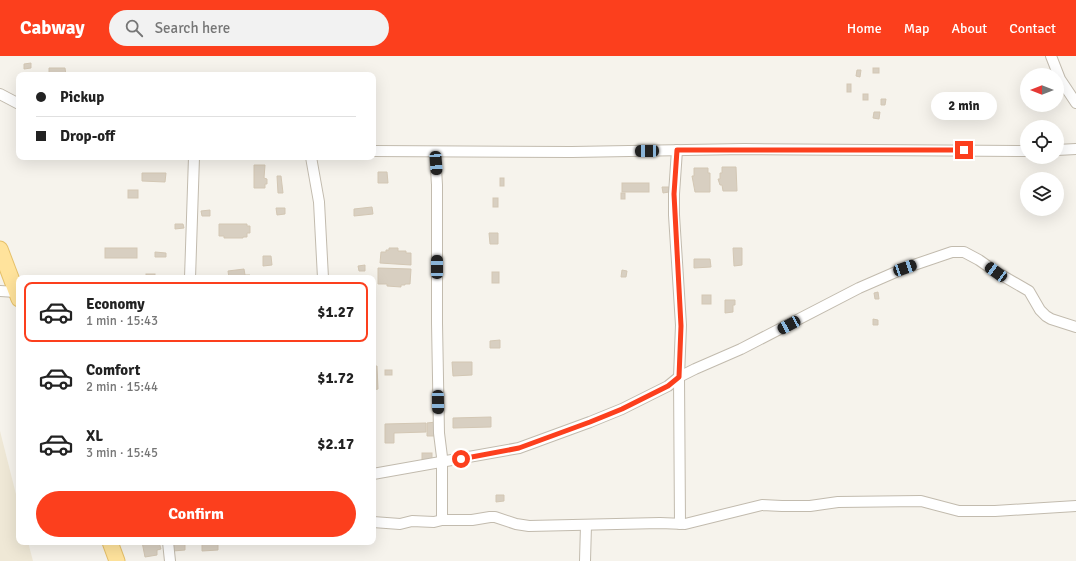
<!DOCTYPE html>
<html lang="en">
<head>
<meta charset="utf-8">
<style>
  :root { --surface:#fff; --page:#f2f2f2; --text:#222; --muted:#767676; --line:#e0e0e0; --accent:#fc3f1d }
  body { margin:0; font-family:Signika,sans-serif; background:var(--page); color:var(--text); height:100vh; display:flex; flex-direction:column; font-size:15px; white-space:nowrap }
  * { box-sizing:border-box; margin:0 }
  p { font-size:13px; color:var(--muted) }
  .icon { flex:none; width:22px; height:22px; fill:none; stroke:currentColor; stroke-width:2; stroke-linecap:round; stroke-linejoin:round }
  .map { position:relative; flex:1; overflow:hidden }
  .details { position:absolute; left:16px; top:219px; width:360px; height:270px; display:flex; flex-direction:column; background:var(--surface); border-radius:8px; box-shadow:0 4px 16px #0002 }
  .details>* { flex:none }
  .top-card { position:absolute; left:16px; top:16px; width:360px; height:88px; border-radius:8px; box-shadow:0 4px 16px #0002; display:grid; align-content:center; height:88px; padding:0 20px; background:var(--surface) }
  .needle { width:26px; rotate:270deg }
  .controls { position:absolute; left:1020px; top:12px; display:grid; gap:8px }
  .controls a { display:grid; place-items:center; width:44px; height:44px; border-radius:50%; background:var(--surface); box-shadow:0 4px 16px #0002; font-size:20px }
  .end { position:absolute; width:18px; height:18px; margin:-9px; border:5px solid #fc3f1d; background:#fff; box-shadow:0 0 0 2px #fff }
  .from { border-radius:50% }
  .bubble { position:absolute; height:28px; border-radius:14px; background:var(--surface); box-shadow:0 4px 16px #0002; font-size:13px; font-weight:700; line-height:28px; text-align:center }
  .car { position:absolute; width:12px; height:24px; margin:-12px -6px; border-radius:5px; box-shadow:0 0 3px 1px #0007; background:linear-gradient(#222 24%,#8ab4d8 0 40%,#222 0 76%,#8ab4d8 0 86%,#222 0) }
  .top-card b { display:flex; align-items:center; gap:14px; height:38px; font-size:15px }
  .top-card b+b { border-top:1px solid var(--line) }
  .top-card i { width:10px; height:10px; background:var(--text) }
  ul { padding:7px 0 0; list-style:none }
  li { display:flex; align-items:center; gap:12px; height:60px; margin:0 8px 6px; padding:0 12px; border:2px solid transparent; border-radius:8px }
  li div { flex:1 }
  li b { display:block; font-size:15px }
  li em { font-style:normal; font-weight:700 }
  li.selected { border-color:var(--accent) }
  li>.icon { width:36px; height:36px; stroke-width:1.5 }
  .cta { display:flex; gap:8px; margin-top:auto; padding:8px 20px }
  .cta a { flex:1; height:46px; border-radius:24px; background:var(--accent); color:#fff; font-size:16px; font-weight:700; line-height:46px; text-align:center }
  header { display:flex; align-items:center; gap:24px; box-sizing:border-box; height:56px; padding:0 20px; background:var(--accent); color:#fff }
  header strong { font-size:19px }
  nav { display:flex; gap:22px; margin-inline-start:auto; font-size:14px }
  .search { width:280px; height:36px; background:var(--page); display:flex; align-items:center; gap:10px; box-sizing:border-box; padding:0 14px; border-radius:22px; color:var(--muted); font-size:15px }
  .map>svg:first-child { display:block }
</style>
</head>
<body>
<header>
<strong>Cabway</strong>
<div class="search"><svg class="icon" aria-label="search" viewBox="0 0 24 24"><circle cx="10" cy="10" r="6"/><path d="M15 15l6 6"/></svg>Search here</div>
<nav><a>Home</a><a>Map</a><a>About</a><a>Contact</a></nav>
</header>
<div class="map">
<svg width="1076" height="505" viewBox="0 0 1076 505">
  <rect width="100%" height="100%" fill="#f6f3ec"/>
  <polygon fill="#efe8d6" points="0,375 19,450 19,486 28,486 33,505 0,505"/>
  <g fill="#d8cfc1" stroke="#d3c7b4">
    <polygon points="31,7 31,12 24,13 24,8"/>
    <polygon points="49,12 65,12 66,19 49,19"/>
    <rect x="873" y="12" width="6" height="5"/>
    <polygon points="857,14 861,14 860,21 856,20"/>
    <rect x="847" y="28" width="4" height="8"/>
    <rect x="863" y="38" width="5" height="6"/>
    <polygon points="881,43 886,43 885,49 881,49"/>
    <polygon points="874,56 880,56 879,63 873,62"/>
    <polygon points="254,109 265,109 264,122 267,123 267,128 265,128 265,132 254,132"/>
    <polygon points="722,111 736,111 737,135 723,135 722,129 720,129 718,123 720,123 720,117 722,117"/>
    <polygon points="694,112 708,112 708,117 710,117 710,136 695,136 692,120 694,120"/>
    <polygon points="378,116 387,116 388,127 378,127"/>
    <polygon points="142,117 166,117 165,126 142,125"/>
    <polygon points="277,120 281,120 283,137 278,137"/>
    <rect x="500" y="122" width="4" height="8"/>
    <rect x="622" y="127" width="27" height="9"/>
    <polygon points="662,131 669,131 669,136 663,137"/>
    <rect x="128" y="134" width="10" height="8"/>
    <rect x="621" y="137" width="4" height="6"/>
    <rect x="493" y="142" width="5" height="9"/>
    <polygon points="372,151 373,158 354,160 354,153"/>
    <polygon points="276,152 285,152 285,158 277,159"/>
    <polygon points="210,154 210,160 202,160 201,155"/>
    <polygon points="175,168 183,168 184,172 175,173"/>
    <polygon points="219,168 247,168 247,170 250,170 250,177 247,177 247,181 243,181 243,182 224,182 224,180 219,180"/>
    <polygon points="489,177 498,177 498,188 490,188"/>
    <rect x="105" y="192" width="32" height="10"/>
    <polygon points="389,192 398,192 398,195 406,195 406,197 411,197 411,209 380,207 381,196 386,196 386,194 389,194"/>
    <polygon points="733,192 742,192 742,209 734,210"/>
    <polygon points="155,196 166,197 166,201 155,201"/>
    <polygon points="263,200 271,200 272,209 263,210"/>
    <polygon points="694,203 710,203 711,211 694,212"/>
    <polygon points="365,209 365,215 359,215 358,210"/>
    <polygon points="378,212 411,213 410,228 405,228 405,229 401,229 401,231 387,230 387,228 378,228"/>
    <polygon points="244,213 245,219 250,219 250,222 229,222 228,215"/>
    <polygon points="622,214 627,215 626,221 621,221"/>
    <rect x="492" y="216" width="7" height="11"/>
    <rect x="146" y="218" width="9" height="4"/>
    <polygon points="878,236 879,243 875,243 874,237"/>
    <rect x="702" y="239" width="9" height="9"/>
    <polygon points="725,244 735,244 735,249 733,249 733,256 725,257"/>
    <polygon points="873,263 878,264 878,269 873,269"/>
    <polygon points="500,284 500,292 490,292 490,285"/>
    <polygon points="452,306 472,306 472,319 453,320"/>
    <polygon points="373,310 377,310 378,333 373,334"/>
    <rect x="385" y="314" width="7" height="5"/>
    <polygon points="491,361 491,371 453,372 453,362"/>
    <polygon points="436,366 436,380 427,380 427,367"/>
    <polygon points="426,367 426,376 394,377 394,387 385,387 385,368"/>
    <rect x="422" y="397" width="10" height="8"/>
    <polygon points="496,439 504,439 504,445 496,446"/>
    <polygon points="142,486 159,486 161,493 157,494 157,499 145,501"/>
    <polygon points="173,486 185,486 185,494 173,495"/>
    <polygon points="202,486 218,486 218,494 202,495"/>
  </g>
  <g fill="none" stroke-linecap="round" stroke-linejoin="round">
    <g stroke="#c2bbae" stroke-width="12">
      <g id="street">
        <polyline points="1051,0 1060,23 1076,47"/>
        <polyline points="0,38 19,48"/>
        <polyline points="677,94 674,138 674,159 681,269 679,321 680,468"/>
        <polyline points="1057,94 1076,93"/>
        <polyline points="373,95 572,96 744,93 1027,95"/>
        <polyline points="435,96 437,129 437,267 439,377 442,401 442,464"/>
        <polyline points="311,101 319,146 323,222"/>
        <polyline points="190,222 194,101"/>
        <polyline points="0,235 16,236"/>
        <polyline points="373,418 519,392 590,366 622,353 668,330 679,321 695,313 741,293 859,232 905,212 952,196 964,196 979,204 996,216 1029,235 1040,254 1046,260 1051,263 1076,271"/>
        <polyline points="373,466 400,468 412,465 434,466 442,464 472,464 490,461 495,461 516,468 529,470 660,467 685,468 762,449 782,450 810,450 838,446 921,445 959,455 995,455 1076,450"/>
        <polyline points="168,486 170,505"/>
        <polyline points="585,505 586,469"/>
      </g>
    </g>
    <g stroke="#e6c16a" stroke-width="17">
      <g id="primary">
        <polyline points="0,193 19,243"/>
        <polyline points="110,486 117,505"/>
      </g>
    </g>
    <use href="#street" stroke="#fff" stroke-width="10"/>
    <use href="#primary" stroke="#ffe39c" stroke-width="15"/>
  </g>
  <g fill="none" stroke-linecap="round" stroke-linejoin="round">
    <polyline stroke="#fc3f1d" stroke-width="5" points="461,403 519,392 590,366 622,353 668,330 679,321 681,270 674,138 677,94 964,94"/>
  </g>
</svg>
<div class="controls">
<a><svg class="needle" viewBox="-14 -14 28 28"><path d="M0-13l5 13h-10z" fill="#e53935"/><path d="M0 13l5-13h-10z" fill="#767676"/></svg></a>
<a><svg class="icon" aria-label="locate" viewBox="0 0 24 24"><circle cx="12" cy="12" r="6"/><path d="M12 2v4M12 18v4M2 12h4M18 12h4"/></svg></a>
<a><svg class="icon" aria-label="layers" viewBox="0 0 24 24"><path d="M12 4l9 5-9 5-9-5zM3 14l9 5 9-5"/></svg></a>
</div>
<i class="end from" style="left:461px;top:403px"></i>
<i class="end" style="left:964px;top:94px"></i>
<div class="bubble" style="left:931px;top:36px;width:66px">2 min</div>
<i class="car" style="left:647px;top:95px;rotate:269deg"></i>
<i class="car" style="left:436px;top:107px;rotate:176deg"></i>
<i class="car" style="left:437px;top:211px;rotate:0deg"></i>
<i class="car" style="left:905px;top:212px;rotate:71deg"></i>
<i class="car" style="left:996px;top:216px;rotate:306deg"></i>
<i class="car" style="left:789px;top:269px;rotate:242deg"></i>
<i class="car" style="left:438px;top:346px;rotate:179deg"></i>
<div class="top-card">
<b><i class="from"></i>Pickup</b>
<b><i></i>Drop-off</b>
</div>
<section class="details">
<ul>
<li class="selected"><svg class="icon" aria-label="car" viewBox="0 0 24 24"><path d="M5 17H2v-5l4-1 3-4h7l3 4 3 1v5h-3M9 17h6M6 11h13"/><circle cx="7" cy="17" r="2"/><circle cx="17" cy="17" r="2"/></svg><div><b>Economy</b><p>1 min · 15:43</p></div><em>$1.27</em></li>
<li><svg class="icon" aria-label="car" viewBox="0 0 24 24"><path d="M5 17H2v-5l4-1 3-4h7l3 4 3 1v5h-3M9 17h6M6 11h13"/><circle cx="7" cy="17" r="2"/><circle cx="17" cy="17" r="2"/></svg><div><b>Comfort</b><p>2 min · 15:44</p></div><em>$1.72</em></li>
<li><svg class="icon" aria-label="car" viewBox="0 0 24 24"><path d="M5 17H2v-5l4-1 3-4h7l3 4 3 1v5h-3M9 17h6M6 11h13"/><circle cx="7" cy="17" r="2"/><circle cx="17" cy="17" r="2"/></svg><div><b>XL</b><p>3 min · 15:45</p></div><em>$2.17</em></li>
</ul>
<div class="cta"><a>Confirm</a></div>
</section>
</div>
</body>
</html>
